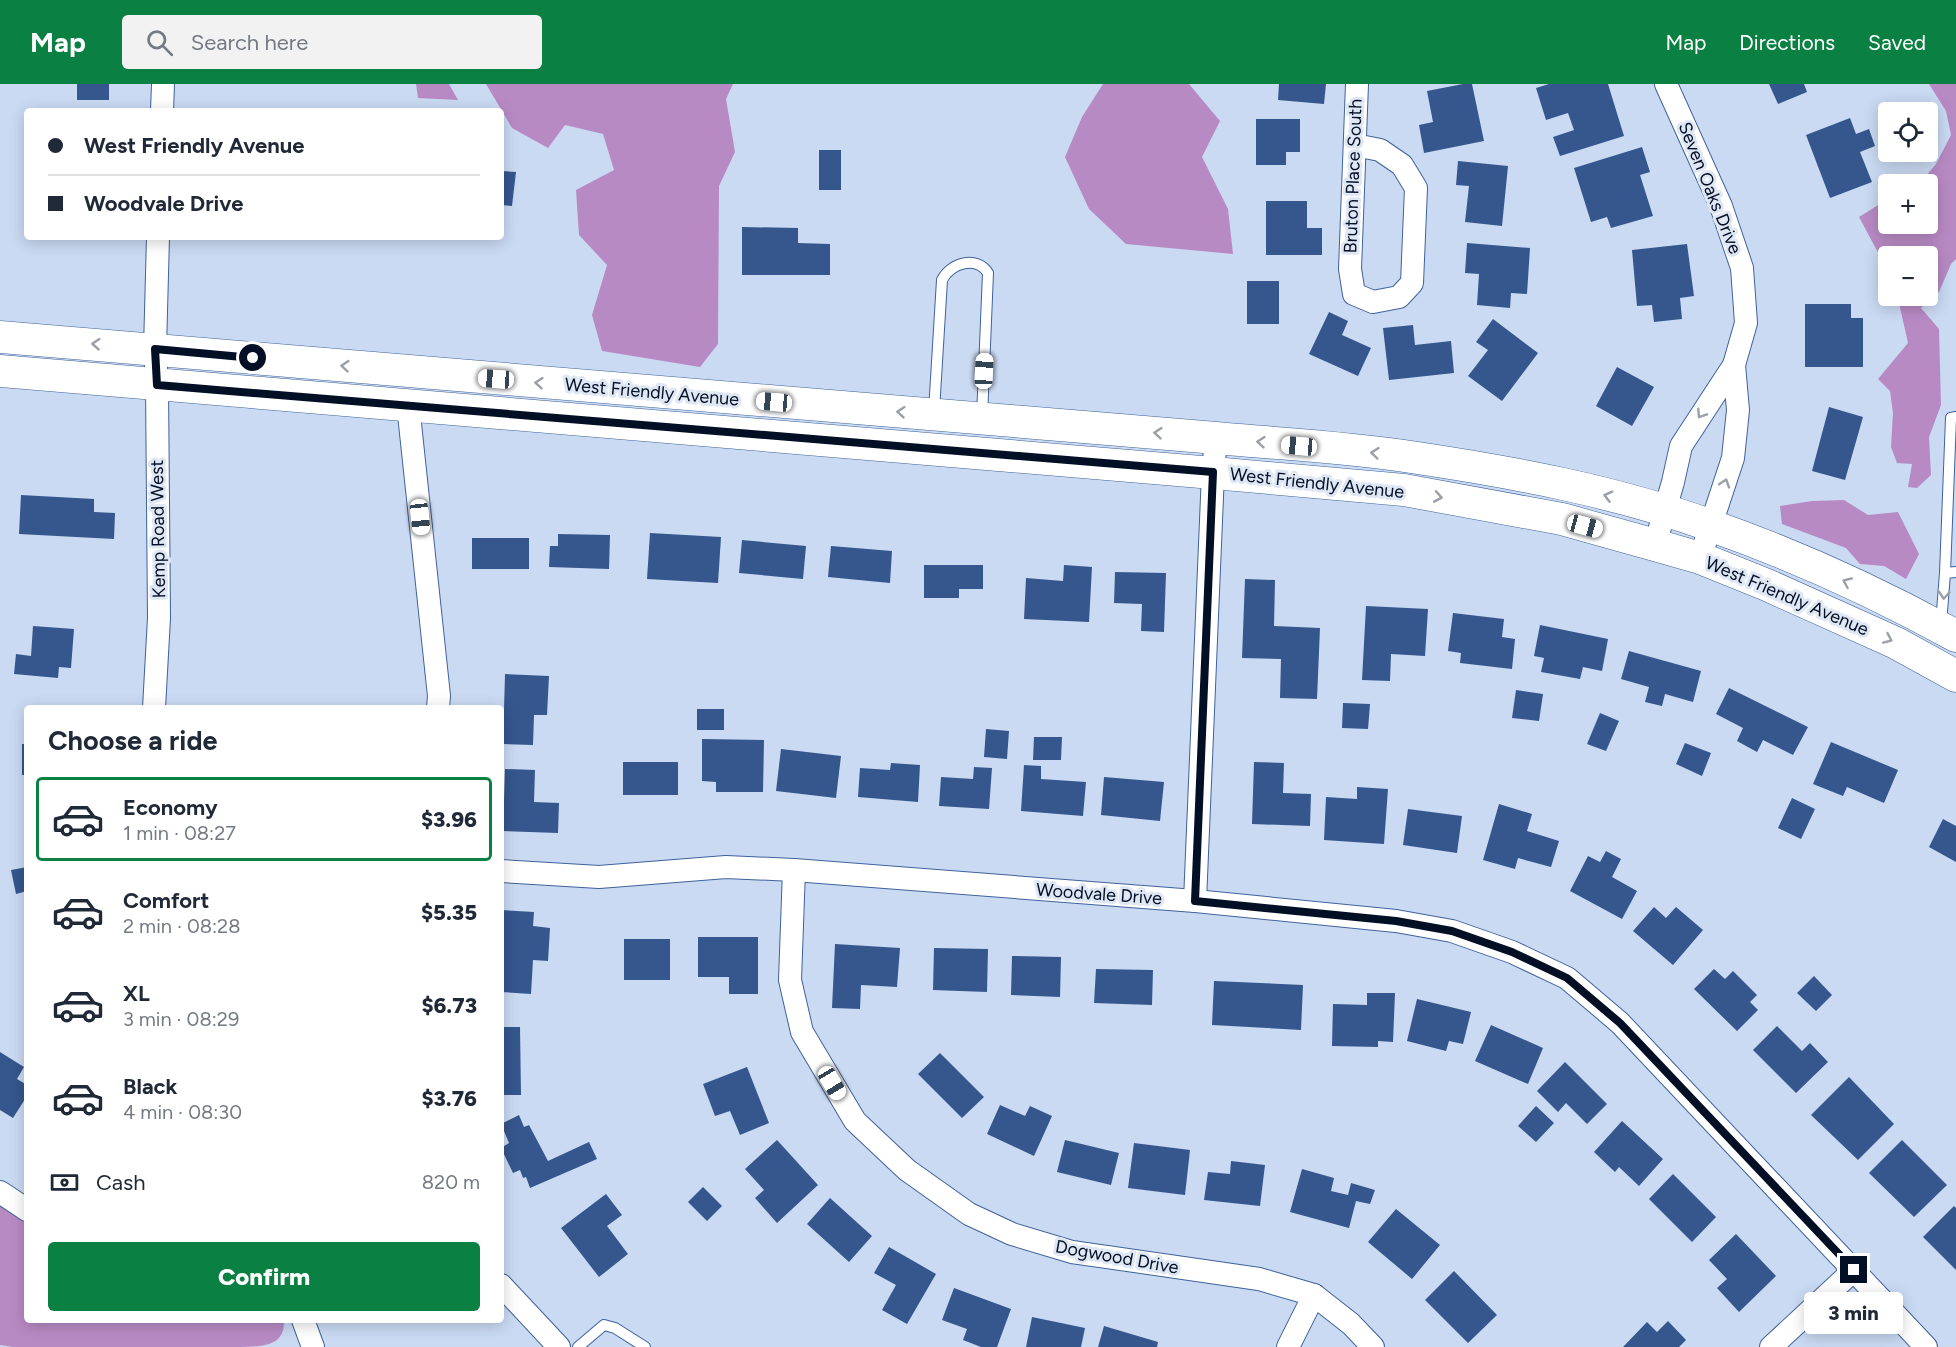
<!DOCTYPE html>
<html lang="en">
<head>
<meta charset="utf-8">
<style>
  :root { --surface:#fff; --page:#f2f2f3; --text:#1f2937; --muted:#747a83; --line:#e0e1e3; --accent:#0b8043 }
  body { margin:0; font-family:Figtree,sans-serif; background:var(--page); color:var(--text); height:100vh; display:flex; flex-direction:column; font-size:22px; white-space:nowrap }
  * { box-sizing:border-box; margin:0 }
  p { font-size:20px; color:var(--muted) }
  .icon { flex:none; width:33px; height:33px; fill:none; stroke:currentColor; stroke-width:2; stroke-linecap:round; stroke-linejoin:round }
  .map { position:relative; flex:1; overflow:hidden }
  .side { position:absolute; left:24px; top:621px; width:480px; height:618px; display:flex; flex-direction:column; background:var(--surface); border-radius:6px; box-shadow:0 3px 15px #0003 }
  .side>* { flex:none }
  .top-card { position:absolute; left:24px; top:24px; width:480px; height:132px; border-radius:6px; box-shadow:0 3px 15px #0003; display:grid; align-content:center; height:132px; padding:0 24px; background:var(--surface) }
  .controls { position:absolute; left:1878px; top:18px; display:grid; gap:12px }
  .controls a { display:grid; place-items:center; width:60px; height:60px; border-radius:6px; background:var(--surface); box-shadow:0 3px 15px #0003; font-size:30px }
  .end { position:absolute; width:27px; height:27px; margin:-14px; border:8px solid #030f25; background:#fff; box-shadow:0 0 0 3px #fff }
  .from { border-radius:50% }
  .bubble { position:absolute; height:42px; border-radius:6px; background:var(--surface); box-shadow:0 3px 15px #0003; font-size:20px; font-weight:800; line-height:42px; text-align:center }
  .car { position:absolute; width:18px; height:36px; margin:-18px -9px; border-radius:8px; box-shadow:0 0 4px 2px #0007; background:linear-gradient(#fff 24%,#345 0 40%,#fff 0 76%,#345 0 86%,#fff 0) }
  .top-card b { display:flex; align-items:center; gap:21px; height:57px; font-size:22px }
  .top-card b+b { border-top:2px solid var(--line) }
  .top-card i { width:15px; height:15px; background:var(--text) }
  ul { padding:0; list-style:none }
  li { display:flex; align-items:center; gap:18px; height:84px; margin:0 12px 9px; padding:0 12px; border:3px solid transparent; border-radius:6px }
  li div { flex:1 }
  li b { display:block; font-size:22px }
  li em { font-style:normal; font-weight:800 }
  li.active { border-color:var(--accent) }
  li>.icon { width:54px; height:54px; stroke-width:1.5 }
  h2 { padding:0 24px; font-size:27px; line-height:72px }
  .pay { display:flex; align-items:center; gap:15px; height:66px; padding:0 24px; font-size:22px }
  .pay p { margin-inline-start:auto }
  .cta { display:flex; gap:12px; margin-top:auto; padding:12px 24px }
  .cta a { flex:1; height:69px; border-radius:6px; background:var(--accent); color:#fff; font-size:24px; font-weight:800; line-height:69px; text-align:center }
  header { display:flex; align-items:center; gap:36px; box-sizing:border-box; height:84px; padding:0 30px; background:var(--accent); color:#fff }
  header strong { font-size:28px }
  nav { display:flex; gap:33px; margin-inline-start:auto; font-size:21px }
  .search { width:420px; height:54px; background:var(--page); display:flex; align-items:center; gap:15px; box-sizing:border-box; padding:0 21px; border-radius:6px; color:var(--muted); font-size:22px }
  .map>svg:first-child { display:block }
</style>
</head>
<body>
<header>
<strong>Map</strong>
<div class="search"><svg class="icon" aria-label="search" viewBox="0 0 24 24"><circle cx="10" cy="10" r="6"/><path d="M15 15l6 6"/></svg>Search here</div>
<nav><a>Map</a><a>Directions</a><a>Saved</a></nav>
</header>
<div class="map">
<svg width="1956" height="1263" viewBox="0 0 1956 1263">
  <rect width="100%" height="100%" fill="#cadaf3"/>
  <g fill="#b88ac4">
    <polygon points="416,0 449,0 458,16 418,14"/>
    <polygon points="486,0 733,0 726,15 735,68 719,102 718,260 700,283 602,267 592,231 607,181 579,151 576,106 614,86 603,50 565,41 548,64 512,44"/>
    <polygon points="1103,0 1189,0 1220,37 1202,73 1228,125 1233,170 1126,160 1089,125 1065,73 1082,33"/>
    <polygon points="1929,0 1956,0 1956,175 1951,180 1939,208 1921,224 1939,245 1941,321 1929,353 1931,391 1917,404 1908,403 1912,380 1897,379 1891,363 1893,329 1890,307 1878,295 1908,259 1899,219 1903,212 1928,212 1928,172 1888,172 1888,187 1859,133 1888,115 1888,140 1928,140 1928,100 1919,100 1936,80 1951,51 1946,27"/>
    <polygon points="1844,416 1868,431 1898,428 1919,470 1906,495 1884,482 1860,480 1846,464 1782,440 1780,422 1812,417"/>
    <path d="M0,1120l27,18v98h257c1,27 -21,26 -44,27h-227l-13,-2z"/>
  </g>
  <g fill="#35578d">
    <rect x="77" y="0" width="32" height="16"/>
    <polygon points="1279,0 1326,0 1324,20 1278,16"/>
    <polygon points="1463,0 1472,0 1484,57 1424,69 1419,41 1433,38 1427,7"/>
    <polygon points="1549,0 1608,0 1624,52 1560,72 1553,53 1574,46 1568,29 1546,36 1536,4"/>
    <polygon points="1769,0 1804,0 1807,8 1778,20"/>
    <polygon points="1850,34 1856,50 1869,45 1875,62 1860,68 1872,98 1830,114 1806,51"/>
    <polygon points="1256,35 1300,35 1300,68 1286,68 1286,81 1256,81"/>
    <polygon points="1642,63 1650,88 1640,91 1653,132 1611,144 1607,133 1591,138 1574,84"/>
    <rect x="819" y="66" width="22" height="40"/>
    <polygon points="1458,77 1508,82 1502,142 1465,138 1469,102 1456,101"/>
    <polygon points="501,87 516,88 512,122 501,121"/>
    <polygon points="1266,117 1307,117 1307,144 1322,144 1322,171 1266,171"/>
    <polygon points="742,143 798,144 798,159 830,160 830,191 742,191"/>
    <polygon points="1467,159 1530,164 1527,210 1511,209 1510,224 1477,221 1479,190 1465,189"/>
    <polygon points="1687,160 1694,212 1680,214 1682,235 1654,238 1652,221 1637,222 1632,166"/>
    <rect x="1247" y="197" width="32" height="43"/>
    <polygon points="1805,220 1851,220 1851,234 1863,234 1863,283 1805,283"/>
    <polygon points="1329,228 1348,237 1342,251 1371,264 1358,292 1309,270"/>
    <polygon points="1493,235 1538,269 1502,317 1468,292 1488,266 1476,258"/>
    <polygon points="1413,241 1415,261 1451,257 1454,289 1389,296 1383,244"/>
    <polygon points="1617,283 1654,303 1632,342 1596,322"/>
    <polygon points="1829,323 1863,333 1845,396 1812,387"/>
    <polygon points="21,411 94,415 94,428 115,429 114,455 19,450"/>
    <polygon points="650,449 721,453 718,499 647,495"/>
    <polygon points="558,450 610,451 609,485 549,483 550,462 558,462"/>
    <rect x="472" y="454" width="57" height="31"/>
    <polygon points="742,456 806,462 803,495 739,489"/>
    <polygon points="831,462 892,467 890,499 828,493"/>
    <polygon points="924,481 983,481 983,505 959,505 959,514 924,514"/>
    <polygon points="1064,481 1092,483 1089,538 1024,535 1026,494 1063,497"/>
    <polygon points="1115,488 1166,489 1164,548 1141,547 1142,520 1114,519"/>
    <polygon points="1245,495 1275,496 1274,542 1320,544 1317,615 1280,614 1281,575 1242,574"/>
    <polygon points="1366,522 1428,525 1425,572 1391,570 1390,597 1362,596"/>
    <polygon points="1453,529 1504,535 1502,553 1515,555 1512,585 1460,579 1461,569 1448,567"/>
    <polygon points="1540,541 1608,555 1602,587 1583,583 1580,595 1541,588 1544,574 1534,572"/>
    <polygon points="33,542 74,545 71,584 59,583 58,594 14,590 16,570 31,572"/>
    <polygon points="1629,567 1701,587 1693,618 1665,610 1662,622 1645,618 1649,603 1621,595"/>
    <polygon points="505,590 549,592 547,631 534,631 533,661 503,660"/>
    <polygon points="1729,604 1808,643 1793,671 1763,656 1757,668 1737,657 1743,644 1716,630"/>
    <polygon points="1516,606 1543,610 1539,637 1512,634"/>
    <polygon points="1343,619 1370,620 1368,645 1342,644"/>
    <rect x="697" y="625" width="27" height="21"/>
    <polygon points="1600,629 1619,637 1606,667 1587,660"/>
    <polygon points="986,645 1009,647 1007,675 984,673"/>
    <polygon points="1034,653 1062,653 1061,676 1033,676"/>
    <polygon points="702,655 764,656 763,708 716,708 716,698 702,697"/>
    <polygon points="1831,658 1898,686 1884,719 1847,703 1843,712 1813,700"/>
    <polygon points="1685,659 1711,669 1702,692 1676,680"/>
    <rect x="22" y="660" width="5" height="31"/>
    <polygon points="781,665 841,672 836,714 776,707"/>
    <rect x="623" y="678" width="55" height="33"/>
    <polygon points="1254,678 1284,679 1283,709 1311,710 1310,742 1252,740"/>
    <polygon points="891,679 920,681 918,718 858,713 860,684 890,686"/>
    <polygon points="1024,681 1041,682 1041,695 1086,698 1083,732 1021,727"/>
    <polygon points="974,683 992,684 989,725 939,722 941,693 973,695"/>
    <polygon points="505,685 535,686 534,718 559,719 558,749 503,747"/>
    <polygon points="1104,693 1164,698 1160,737 1101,731"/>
    <polygon points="1357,703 1388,705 1384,760 1324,756 1326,713 1357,715"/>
    <polygon points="1792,714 1815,725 1801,755 1778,744"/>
    <polygon points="1499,720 1532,730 1527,747 1559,757 1551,783 1518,774 1515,785 1483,776"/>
    <polygon points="1408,725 1462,732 1457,769 1403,761"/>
    <polygon points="1943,735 1956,742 1956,778 1929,763"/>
    <polygon points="1606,767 1621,775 1612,793 1637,807 1622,835 1570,807 1588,772 1600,778"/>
    <polygon points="27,783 27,807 16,810 11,786"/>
    <polygon points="1654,823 1666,834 1676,823 1703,846 1673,881 1633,847"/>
    <polygon points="501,826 534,828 533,842 550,844 548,877 533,876 531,910 501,908"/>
    <polygon points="698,853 758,853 758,910 729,910 729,893 698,893"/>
    <rect x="624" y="855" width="46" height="41"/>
    <polygon points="835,860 900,864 897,903 861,901 860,925 832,924"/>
    <polygon points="934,864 988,865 987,908 933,906"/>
    <polygon points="1012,872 1061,873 1060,913 1011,911"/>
    <polygon points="1096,885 1153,886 1152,921 1094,919"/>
    <polygon points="1714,885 1725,895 1733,887 1757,911 1750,918 1758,926 1737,947 1694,905"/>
    <polygon points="1814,892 1832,911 1816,927 1797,909"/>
    <polygon points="1214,897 1303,901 1301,946 1212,941"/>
    <polygon points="1367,909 1395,909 1393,958 1378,957 1378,963 1332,962 1333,920 1367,921"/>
    <polygon points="1417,915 1471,928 1463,960 1449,957 1446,967 1407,957"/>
    <polygon points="1491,941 1543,964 1528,1000 1475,977"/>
    <polygon points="1777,942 1802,967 1810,959 1828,978 1796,1009 1753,966"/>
    <polygon points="501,943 520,943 521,1011 501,1011"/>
    <polygon points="0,968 24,983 17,995 27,1001 27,1012 13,1034 0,1026"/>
    <polygon points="940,969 984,1013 962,1034 918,990"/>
    <polygon points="1565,978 1607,1020 1587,1040 1566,1019 1558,1028 1537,1007"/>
    <polygon points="747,983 769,1039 740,1051 730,1027 715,1032 703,1000"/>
    <polygon points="1849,993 1894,1040 1858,1076 1811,1031"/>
    <polygon points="1000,1021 1025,1032 1030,1022 1052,1032 1034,1072 987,1050"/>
    <polygon points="1536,1022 1554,1039 1536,1058 1518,1042"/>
    <polygon points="519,1031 524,1043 529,1041 548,1077 589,1058 597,1075 530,1104 526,1093 523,1094 520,1086 513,1089 501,1064 509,1059 501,1040"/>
    <polygon points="1622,1037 1663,1075 1639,1102 1619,1083 1615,1088 1594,1068"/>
    <polygon points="777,1056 818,1101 777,1139 755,1114 764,1106 745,1085"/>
    <polygon points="1065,1056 1119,1069 1111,1101 1057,1088"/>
    <polygon points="1902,1056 1947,1101 1914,1133 1869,1089"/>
    <polygon points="1134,1059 1190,1066 1185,1111 1128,1104"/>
    <polygon points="1231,1077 1265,1081 1260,1122 1204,1116 1208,1088 1230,1090"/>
    <polygon points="1302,1085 1334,1094 1331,1107 1348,1111 1351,1099 1375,1106 1370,1120 1356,1117 1349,1144 1290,1128"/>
    <polygon points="1673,1090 1716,1133 1692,1158 1649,1115"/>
    <polygon points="703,1103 722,1122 707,1137 688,1118"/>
    <polygon points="606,1110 622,1131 607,1142 628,1170 599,1193 561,1144"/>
    <polygon points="830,1114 872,1152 849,1178 807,1140"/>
    <polygon points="1954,1122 1956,1124 1956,1186 1923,1153"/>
    <polygon points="1396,1125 1440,1161 1412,1195 1368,1158"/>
    <polygon points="1736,1150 1776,1192 1739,1228 1717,1204 1727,1195 1709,1176"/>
    <polygon points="889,1163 936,1190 907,1240 882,1226 896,1201 874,1189"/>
    <polygon points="1454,1187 1497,1231 1468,1259 1425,1216"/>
    <polygon points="954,1204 1011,1225 997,1263 981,1263 963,1256 967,1245 942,1236"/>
    <polygon points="1032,1233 1085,1244 1081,1263 1026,1263"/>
    <polygon points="1668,1237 1686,1256 1679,1263 1623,1263 1647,1238 1657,1248"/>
    <polygon points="1104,1242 1158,1258 1157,1263 1098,1263"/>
  </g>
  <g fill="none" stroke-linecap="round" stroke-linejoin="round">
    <g stroke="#3f6299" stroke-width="12">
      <g id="service">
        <path d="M934,327l8,-131c8,-17 35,-25 46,-7l-6,144"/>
        <polyline points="1945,489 1951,334 1956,333"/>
        <polyline points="1941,540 1945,489 1956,488"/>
        <polyline points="578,1263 604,1241 615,1244 645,1263"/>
      </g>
    </g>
    <g stroke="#3f6299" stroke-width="24">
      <g id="minor">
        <polyline points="162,27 163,0"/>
        <polyline points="1355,61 1380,66 1402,81 1416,104 1412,199 1399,213 1373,218 1354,210 1350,185 1357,0"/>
        <polyline points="408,321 439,612 438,624"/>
        <polyline points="1655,461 1673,398 1681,362 1734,281 1746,239 1742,184 1721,122 1666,0"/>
        <polyline points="1700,474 1733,374 1738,326 1734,281"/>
        <polyline points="154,624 159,534 157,301 155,265 158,153"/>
        <polyline points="794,786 790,896 802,948 855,1037 907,1086 969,1130 1012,1150 1072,1168 1259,1195 1314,1211 1351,1240 1373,1263"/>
        <polyline points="501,787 599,793 726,783 794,786 1195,817 1396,837 1452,847 1512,868 1567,894 1620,939 1926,1263"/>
        <polyline points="1195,817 1213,389 1216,354"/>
        <polyline points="0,1108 27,1126"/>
        <polyline points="501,1201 559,1263"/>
        <polyline points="303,1236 313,1263"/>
        <polyline points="1288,1263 1314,1211"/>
        <polyline points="1771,1263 1854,1186"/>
      </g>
    </g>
    <g stroke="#3f6299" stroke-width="33">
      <g id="secondary">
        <path d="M0,253l1216,101c65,6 131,9 195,19 101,15 204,34 301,69 83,29 166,67 244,110"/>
        <polyline points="0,287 1213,389 1404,406 1562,435 1655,461 1700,474 1767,501 1896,559 1956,592"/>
      </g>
    </g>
    <use href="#service" stroke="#fff" stroke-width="10"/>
    <use href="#minor" stroke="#fff" stroke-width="22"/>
    <use href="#secondary" stroke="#fff" stroke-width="32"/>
  </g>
  <defs><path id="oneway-chevron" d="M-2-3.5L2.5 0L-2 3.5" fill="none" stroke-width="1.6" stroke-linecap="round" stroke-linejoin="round" transform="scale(1.5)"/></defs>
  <g stroke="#9a9fa8">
    <use href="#oneway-chevron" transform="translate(96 260) rotate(-176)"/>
    <use href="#oneway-chevron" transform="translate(345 282) rotate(-175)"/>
    <use href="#oneway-chevron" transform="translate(539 299) rotate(-175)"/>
    <use href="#oneway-chevron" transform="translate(901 328) rotate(-175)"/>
    <use href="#oneway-chevron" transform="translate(1701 330) rotate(123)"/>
    <use href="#oneway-chevron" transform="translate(1158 349) rotate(-175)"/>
    <use href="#oneway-chevron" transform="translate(1261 358) rotate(-175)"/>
    <use href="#oneway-chevron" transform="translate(1375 369) rotate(-174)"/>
    <use href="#oneway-chevron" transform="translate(1725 399) rotate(-72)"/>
    <use href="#oneway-chevron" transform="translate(1608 412) rotate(-165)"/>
    <use href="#oneway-chevron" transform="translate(1438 413) rotate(10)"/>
    <use href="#oneway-chevron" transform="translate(1847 498) rotate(-156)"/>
    <use href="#oneway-chevron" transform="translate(1944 511) rotate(94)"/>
    <use href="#oneway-chevron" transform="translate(1888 555) rotate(24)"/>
  </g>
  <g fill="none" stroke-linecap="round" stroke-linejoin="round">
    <polyline stroke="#030f25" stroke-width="8" points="253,274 155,265 157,301 1213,388 1195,817 1396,837 1452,847 1512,868 1567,894 1620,939 1854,1186"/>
  </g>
  <g text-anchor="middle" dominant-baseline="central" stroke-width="6" stroke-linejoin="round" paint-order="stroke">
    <g font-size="18" fill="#030f25" stroke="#dee7f3">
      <text transform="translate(1353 92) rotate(-88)">Bruton Place South</text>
      <text transform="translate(1710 104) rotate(68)">Seven Oaks Drive</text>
      <text transform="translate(652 308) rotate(5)">West Friendly Avenue</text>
      <text transform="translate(1317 399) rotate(6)">West Friendly Avenue</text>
      <text transform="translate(158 445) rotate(-91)">Kemp Road West</text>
      <text transform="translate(1787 512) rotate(23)">West Friendly Avenue</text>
      <text transform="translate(1099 810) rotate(4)">Woodvale Drive</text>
      <text transform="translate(1117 1173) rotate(10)">Dogwood Drive</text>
    </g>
  </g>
</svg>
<div class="controls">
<a><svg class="icon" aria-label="locate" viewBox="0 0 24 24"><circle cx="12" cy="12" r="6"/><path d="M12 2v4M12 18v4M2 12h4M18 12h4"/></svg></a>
<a>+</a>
<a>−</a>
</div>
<i class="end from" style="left:253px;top:274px"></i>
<i class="end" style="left:1854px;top:1186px"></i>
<div class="bubble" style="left:1804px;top:1208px;width:99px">3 min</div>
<i class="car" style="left:984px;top:287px;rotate:3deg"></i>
<i class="car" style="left:496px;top:295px;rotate:274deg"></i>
<i class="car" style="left:774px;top:318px;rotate:275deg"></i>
<i class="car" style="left:1299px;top:362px;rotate:275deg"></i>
<i class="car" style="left:420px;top:433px;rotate:174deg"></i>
<i class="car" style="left:1585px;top:442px;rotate:105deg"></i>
<i class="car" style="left:832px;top:999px;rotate:149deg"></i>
<div class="top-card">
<b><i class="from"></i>West Friendly Avenue</b>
<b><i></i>Woodvale Drive</b>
</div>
<section class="side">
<h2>Choose a ride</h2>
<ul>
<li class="active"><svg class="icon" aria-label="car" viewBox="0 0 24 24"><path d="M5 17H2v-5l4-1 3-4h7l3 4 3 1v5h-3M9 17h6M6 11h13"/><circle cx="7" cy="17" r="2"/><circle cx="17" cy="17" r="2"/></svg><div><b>Economy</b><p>1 min · 08:27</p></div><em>$3.96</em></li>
<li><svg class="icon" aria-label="car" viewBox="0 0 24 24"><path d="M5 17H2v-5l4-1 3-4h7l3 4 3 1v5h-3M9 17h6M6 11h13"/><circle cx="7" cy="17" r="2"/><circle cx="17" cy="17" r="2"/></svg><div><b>Comfort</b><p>2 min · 08:28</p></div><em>$5.35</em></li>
<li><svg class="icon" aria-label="car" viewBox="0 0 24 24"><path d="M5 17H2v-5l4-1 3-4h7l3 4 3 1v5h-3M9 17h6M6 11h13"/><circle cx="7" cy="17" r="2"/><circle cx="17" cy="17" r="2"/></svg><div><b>XL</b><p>3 min · 08:29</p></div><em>$6.73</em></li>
<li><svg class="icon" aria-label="car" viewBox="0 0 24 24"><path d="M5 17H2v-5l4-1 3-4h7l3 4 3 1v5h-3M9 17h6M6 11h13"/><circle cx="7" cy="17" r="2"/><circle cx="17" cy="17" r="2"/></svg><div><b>Black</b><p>4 min · 08:30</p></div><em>$3.76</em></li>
</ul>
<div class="pay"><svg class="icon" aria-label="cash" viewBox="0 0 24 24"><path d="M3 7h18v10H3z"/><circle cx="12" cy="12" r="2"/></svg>Cash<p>820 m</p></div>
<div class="cta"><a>Confirm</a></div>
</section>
</div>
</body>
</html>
